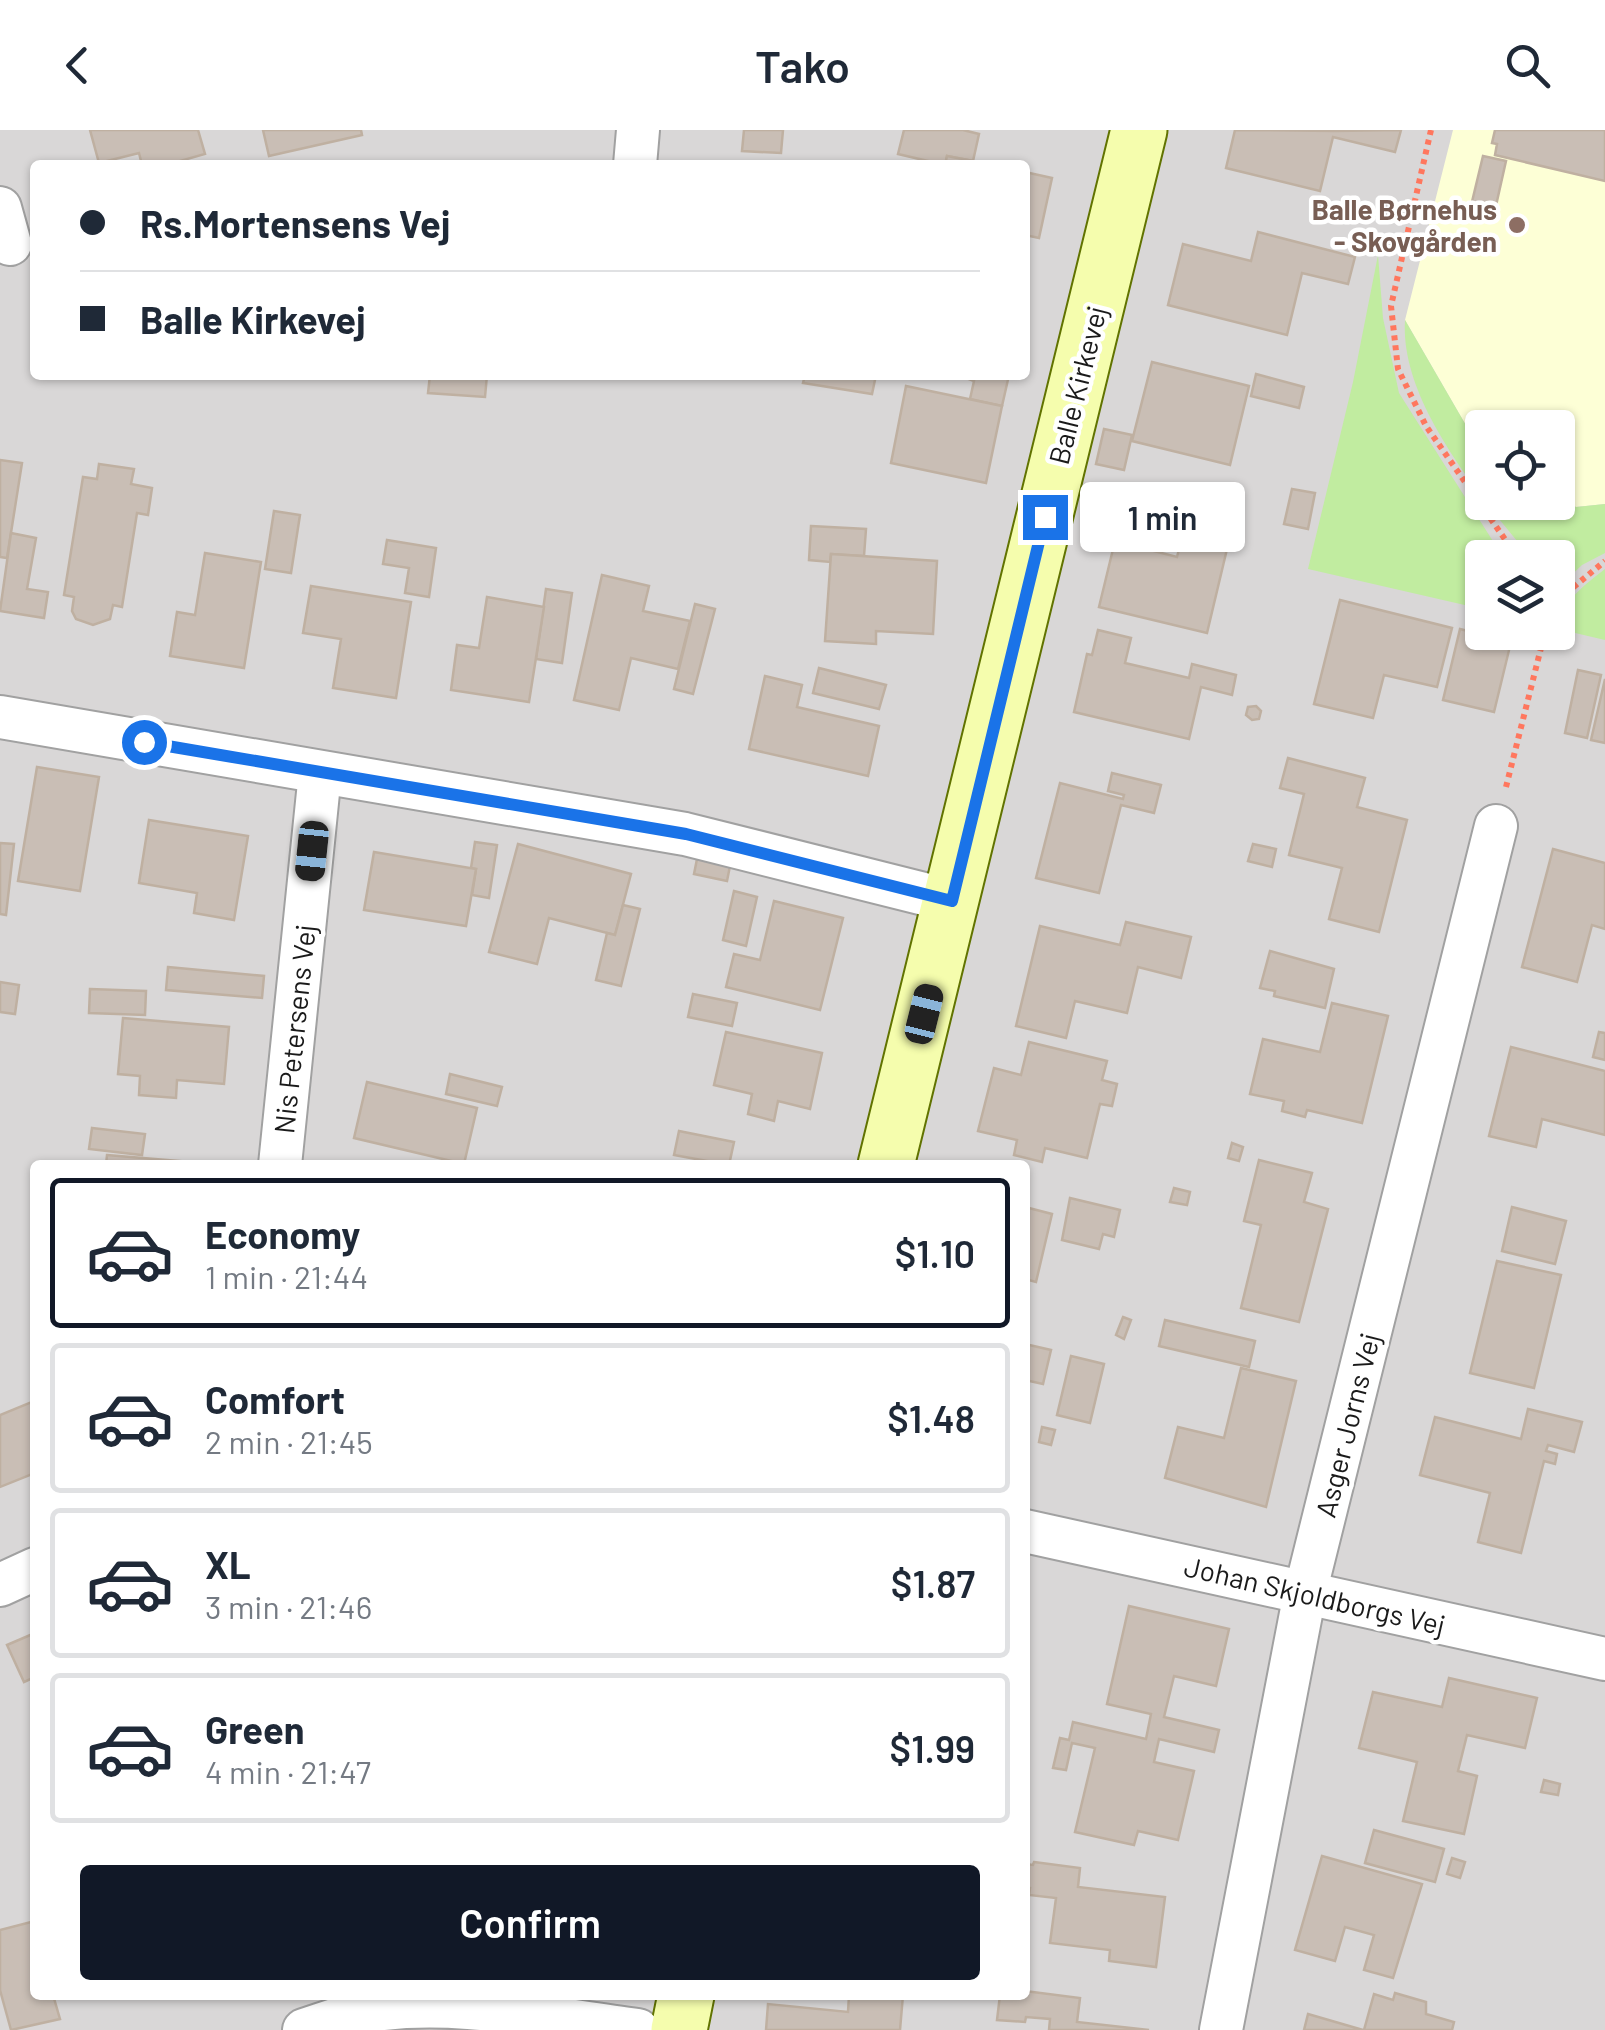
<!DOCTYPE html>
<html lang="en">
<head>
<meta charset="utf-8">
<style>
  :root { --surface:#fff; --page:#f2f2f3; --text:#1f2937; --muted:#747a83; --line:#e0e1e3; --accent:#111827 }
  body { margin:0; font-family:Barlow,sans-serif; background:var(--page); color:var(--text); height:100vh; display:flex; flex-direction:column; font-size:38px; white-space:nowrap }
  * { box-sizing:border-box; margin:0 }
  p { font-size:32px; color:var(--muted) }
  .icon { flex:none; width:55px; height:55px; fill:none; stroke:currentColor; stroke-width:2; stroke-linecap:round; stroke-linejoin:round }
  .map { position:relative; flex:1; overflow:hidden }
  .sheet { position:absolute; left:30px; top:1030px; width:1000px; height:840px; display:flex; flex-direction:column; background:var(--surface); border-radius:10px; box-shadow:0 2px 8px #0004 }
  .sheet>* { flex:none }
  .hud { position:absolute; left:30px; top:30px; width:1000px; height:220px; border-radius:10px; box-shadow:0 2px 8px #0004; display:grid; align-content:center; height:220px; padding:0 50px; background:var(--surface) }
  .tools { position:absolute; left:1465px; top:280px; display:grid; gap:20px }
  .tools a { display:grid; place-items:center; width:110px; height:110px; border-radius:10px; background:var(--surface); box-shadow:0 2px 8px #0004; font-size:50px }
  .end { position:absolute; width:45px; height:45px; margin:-22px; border:12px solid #1a73e8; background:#fff; box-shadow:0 0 0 5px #fff }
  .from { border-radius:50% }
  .bubble { position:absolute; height:70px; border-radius:10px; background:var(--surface); box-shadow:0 2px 8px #0004; font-size:32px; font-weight:600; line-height:70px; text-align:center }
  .car { position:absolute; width:30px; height:60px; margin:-30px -15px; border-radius:12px; box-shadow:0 0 8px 2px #0007; background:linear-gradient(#222 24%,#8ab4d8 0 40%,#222 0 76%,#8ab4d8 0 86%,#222 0) }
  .hud b { display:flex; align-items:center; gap:35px; height:95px; font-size:38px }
  .hud b+b { border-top:2px solid var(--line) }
  .hud i { width:25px; height:25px; background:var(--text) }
  ul { padding:18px 0 0; list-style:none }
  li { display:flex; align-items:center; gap:30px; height:150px; margin:0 20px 15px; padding:0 30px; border:5px solid var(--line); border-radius:10px }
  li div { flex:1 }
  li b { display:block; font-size:38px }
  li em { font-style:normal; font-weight:600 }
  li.on { border-color:var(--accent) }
  li>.icon { width:90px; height:90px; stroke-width:1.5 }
  .action { display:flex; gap:20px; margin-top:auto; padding:20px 50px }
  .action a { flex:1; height:115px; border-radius:10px; background:var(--accent); color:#fff; font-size:40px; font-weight:600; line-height:115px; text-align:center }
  header { display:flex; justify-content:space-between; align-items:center; height:130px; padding:0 50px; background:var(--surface); font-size:45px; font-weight:600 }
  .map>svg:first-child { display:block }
</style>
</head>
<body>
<header><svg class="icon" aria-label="back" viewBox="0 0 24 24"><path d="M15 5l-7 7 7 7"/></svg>Tako<svg class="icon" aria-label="search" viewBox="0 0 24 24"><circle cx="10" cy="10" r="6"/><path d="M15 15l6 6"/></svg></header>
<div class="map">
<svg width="1605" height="1900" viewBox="0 0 1605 1900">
  <rect width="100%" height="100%" fill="#ede9df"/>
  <path fill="#d9d7d7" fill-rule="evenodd" d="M0,0h1605v1900h-1605zM35,35h990v210h-990zM1482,298h76v74h-76zM1482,428h76v74h-76zM35,1035h990v830h-990z"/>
  <polygon fill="#fdffd6" points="1453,0 1605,0 1605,374 1576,377 1558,368 1558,298 1482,298 1482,323 1405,190"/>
  <g fill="#c1eca0">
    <polygon points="1378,125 1383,188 1399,263 1503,427 1482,428 1482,479 1308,439 1353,252"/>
    <path d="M1405,190l77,133v45c-36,-50 -81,-115 -77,-178z"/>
    <polygon points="1558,368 1576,377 1605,374 1605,423 1582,435 1562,454 1558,454 1558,428 1530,427 1486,373 1558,372"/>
    <path d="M1605,439v71l-47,-11c2,-27 28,-45 47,-60z"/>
  </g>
  <g fill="#c9beb5" stroke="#bfb0a1" stroke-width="2.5">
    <polygon points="90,0 198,0 205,24 166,35 142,35 139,23 99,33"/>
    <polygon points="263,0 361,0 362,5 269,26"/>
    <polygon points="744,0 783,0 781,23 742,21"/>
    <polygon points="904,0 963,0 979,4 973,31 947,26 945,35 898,24"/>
    <polygon points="1235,0 1335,1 1401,0 1395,22 1333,7 1320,61 1226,38"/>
    <polygon points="1495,0 1605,0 1605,51 1495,25 1497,14 1492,13"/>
    <polygon points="947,26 973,31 991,35 945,35"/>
    <polygon points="1483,26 1506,31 1495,80 1471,76"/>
    <polygon points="1025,42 1052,48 1039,108 1025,105"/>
    <polygon points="1258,102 1355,127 1348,154 1302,143 1287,205 1168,175 1183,114 1251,131"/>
    <polygon points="1152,232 1249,256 1230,335 1132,311"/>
    <polygon points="1256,244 1304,257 1299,278 1251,266"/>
    <polygon points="430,245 487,245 485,267 428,263"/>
    <polygon points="805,245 876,245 872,264 803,253"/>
    <polygon points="958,245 1009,245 1002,276 970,269 974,251"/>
    <polygon points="906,256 1002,276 986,353 891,333"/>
    <polygon points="1104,299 1132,305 1124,340 1096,334"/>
    <polygon points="0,330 22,333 7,428 0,427"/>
    <polygon points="99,334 134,339 131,354 152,358 148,385 137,383 122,477 113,475 110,489 93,495 76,489 72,481 74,467 64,465 83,347 97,349"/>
    <polygon points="1135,359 1170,367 1166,387 1131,380"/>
    <polygon points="1292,359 1315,363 1308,399 1284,394"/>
    <polygon points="274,381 300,385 291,443 265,439"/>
    <polygon points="1187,388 1232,398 1207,503 1099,477 1115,411 1177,427"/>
    <polygon points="811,396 866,399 864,426 831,424 830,432 809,430"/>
    <polygon points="11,403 36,408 27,459 48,462 44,488 0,481"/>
    <polygon points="387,410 436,418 429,467 405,463 409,438 383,434"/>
    <polygon points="205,423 261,432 244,538 170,526 177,482 195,485"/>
    <polygon points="831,424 937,431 933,504 876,501 876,514 825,511"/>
    <polygon points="602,445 649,456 643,481 690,491 678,539 631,528 619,580 574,570"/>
    <polygon points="311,456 411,472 396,568 333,558 341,509 303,503"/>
    <polygon points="546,459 572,463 562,533 536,529"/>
    <polygon points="487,467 544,477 529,572 451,560 457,515 479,518"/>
    <polygon points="1340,470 1452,498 1437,557 1384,545 1373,588 1314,574"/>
    <polygon points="695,474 715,479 693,564 674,559"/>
    <polygon points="1460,499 1511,512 1494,582 1443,570"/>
    <polygon points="1098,500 1131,508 1125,533 1189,548 1192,534 1236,545 1232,565 1201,557 1189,609 1074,582 1087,524 1092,525"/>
    <polygon points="819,538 886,555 879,579 813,563"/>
    <polygon points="1578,540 1601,545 1587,608 1565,603"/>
    <polygon points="765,546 802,555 797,577 879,596 868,646 749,619"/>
    <polygon points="1605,549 1605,613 1591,610"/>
    <polygon points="1256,576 1261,581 1259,589 1252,590 1246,585 1248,577"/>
    <polygon points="1288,628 1365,648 1357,677 1407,690 1379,802 1329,789 1342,738 1289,725 1304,664 1280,658"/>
    <polygon points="37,637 99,647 80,761 18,751"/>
    <polygon points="1112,643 1161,655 1154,683 1121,675 1099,763 1036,748 1060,653 1123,669 1124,665 1108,661"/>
    <polygon points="149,690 248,706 234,790 194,783 197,763 139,753"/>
    <polygon points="475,712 497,715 489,768 472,765 476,739 471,738"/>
    <polygon points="0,713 14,714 6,785 0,784"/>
    <polygon points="518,714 631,744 615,805 549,788 537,834 489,822"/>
    <polygon points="1253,714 1276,719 1272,737 1248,731"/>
    <polygon points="1553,719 1605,733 1605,799 1592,795 1577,852 1522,837"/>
    <polygon points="374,722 476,739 466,796 364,780"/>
    <polygon points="698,724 731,731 727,751 694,744"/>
    <polygon points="734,761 757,767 746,816 723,810"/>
    <polygon points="774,771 843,788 820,880 726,857 734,824 760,830"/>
    <polygon points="623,775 640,779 621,856 596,850 607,803 615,805"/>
    <polygon points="1126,792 1191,807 1181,848 1138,837 1127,883 1075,871 1066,908 1016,896 1040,796 1120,815"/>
    <polygon points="1270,821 1334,839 1325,878 1274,866 1275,861 1260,858"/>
    <polygon points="168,837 264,846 262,868 166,860"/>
    <polygon points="0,852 19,855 15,884 0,882"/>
    <polygon points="90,859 146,861 145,885 89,883"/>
    <polygon points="693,864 737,873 732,896 688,887"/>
    <polygon points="1332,873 1388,886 1362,993 1307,980 1305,987 1282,981 1284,971 1250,964 1263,909 1320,922"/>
    <polygon points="123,888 229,897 224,954 177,950 176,968 139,965 140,946 118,944"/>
    <polygon points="726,902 822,923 810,979 778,971 774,991 748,984 752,964 714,955"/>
    <polygon points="1599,902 1605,903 1605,930 1593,927"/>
    <polygon points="1029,912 1107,931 1102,950 1117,954 1112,976 1100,974 1087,1028 1045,1018 1042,1032 1014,1025 1017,1010 978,1001 994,938 1021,945"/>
    <polygon points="1511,917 1605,941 1605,1005 1542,989 1536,1017 1489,1006"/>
    <polygon points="450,944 502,957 497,976 446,964"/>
    <polygon points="367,952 477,978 464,1034 354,1008"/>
    <polygon points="92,998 145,1004 142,1025 89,1019"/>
    <polygon points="679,1001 734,1012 729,1035 674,1025"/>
    <polygon points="1232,1013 1243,1017 1239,1031 1228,1028"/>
    <polygon points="107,1025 214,1034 214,1035 106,1035"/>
    <polygon points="1259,1030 1312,1043 1304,1072 1328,1079 1299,1192 1241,1178 1261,1095 1244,1091"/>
    <polygon points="1174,1058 1190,1062 1187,1075 1170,1072"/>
    <polygon points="1070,1068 1120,1080 1114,1107 1103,1104 1099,1119 1062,1110"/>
    <polygon points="1025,1077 1052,1084 1036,1152 1025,1149"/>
    <polygon points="1512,1077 1566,1091 1555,1134 1502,1121"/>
    <polygon points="1497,1131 1561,1145 1534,1258 1470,1243"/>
    <polygon points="1123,1187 1131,1190 1124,1209 1116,1205"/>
    <polygon points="1165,1190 1255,1211 1249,1237 1159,1216"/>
    <polygon points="1025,1214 1051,1220 1043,1254 1025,1250"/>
    <polygon points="1071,1226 1104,1234 1090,1293 1057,1285"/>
    <polygon points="1241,1238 1296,1251 1266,1377 1165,1348 1178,1297 1224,1308"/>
    <polygon points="34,1271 35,1343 0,1357 0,1285"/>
    <polygon points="1528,1279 1582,1292 1574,1322 1548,1315 1546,1321 1557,1324 1555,1334 1544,1331 1521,1423 1478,1412 1490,1363 1420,1345 1435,1287 1521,1309"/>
    <polygon points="1042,1297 1055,1300 1051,1315 1039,1312"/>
    <polygon points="1129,1476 1229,1499 1216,1556 1174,1546 1164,1587 1219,1600 1214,1622 1159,1609 1154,1632 1194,1641 1178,1710 1138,1701 1134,1715 1075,1702 1095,1618 1072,1613 1066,1640 1053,1638 1060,1608 1069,1610 1073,1592 1146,1609 1151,1584 1107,1574"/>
    <polygon points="35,1503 35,1547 24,1552 7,1515"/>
    <polygon points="1449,1548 1537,1568 1525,1618 1467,1605 1458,1641 1477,1646 1464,1704 1403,1691 1417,1632 1359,1618 1373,1562 1442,1577"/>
    <polygon points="1544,1650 1560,1654 1558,1665 1541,1662"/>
    <polygon points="1374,1700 1444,1719 1435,1752 1365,1733"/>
    <polygon points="1322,1726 1422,1754 1393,1848 1364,1840 1374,1805 1345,1797 1335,1831 1295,1820"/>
    <polygon points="1452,1728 1465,1732 1460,1748 1447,1744"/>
    <polygon points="1034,1732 1080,1738 1078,1757 1165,1767 1156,1837 1109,1831 1110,1820 1050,1813 1056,1768 1029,1765 1030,1758 1025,1757 1025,1734 1033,1735"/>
    <polygon points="31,1792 35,1804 35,1865 53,1865 60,1889 11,1900 0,1860 0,1800"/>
    <polygon points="1025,1861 1080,1868 1077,1892 1149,1900 1049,1900 1050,1889 1026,1887 1025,1892 997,1890 1000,1865 1025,1865"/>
    <polygon points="1395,1863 1426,1872 1426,1884 1454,1892 1452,1900 1364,1900 1374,1864 1393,1870"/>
    <polygon points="849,1865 903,1865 900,1900 766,1900 768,1874 848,1882"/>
    <polygon points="1308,1884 1363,1900 1304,1900"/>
  </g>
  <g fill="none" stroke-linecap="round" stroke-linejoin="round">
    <g stroke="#a1a1a1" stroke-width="46">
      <g id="street">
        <polyline points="635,35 638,0"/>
        <polyline points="0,78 10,114"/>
        <polyline points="0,587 685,704 952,771"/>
        <polyline points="280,1035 320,643"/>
        <polyline points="1025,1401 1605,1529"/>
        <polyline points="0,1455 35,1439"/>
        <path d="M304,1900c19,-6 39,-14 59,-18 89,-16 185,7 275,18"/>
        <polyline points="1221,1900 1305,1463 1496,696"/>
      </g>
    </g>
    <g stroke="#617300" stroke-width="59">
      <g id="secondary">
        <polyline points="886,1035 1139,0"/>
        <polyline points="679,1900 686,1865"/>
      </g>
    </g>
    <g stroke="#ff775e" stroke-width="6" stroke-dasharray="5 5" stroke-linecap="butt">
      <polyline points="1431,0 1391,176 1398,239 1426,296 1518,428"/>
      <polyline points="1558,470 1605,431"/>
      <polyline points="1506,657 1545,502"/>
    </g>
    <use href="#street" stroke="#fff" stroke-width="42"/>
    <use href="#secondary" stroke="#f5fdad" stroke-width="55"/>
  </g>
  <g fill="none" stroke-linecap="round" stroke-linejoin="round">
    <polyline stroke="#1a73e8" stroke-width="12" points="144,612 686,704 952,771 1045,387"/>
  </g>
  <circle fill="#8d6e63" stroke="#fff" stroke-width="4" cx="1517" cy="95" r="10"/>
  <g text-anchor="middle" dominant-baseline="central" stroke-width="9" stroke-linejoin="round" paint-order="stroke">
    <g font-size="28" font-weight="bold" fill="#785e54" stroke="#fff" text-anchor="end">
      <text x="1497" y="79">Balle Børnehus<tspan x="1497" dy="32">- Skovgården</tspan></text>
    </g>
    <g font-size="28" fill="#1a1a1a" stroke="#fff">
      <text transform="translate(1077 255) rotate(-76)">Balle Kirkevej</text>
      <text transform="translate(294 899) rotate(-84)">Nis Petersens Vej</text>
      <text transform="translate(1347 1295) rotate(-76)">Asger Jorns Vej</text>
      <text transform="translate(1315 1465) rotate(13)">Johan Skjoldborgs Vej</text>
    </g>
  </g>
</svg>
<div class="tools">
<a><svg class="icon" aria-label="locate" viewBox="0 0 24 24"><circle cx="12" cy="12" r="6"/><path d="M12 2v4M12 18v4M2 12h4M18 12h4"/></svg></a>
<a><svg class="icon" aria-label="layers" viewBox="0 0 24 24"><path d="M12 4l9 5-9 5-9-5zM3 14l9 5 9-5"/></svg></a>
</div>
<i class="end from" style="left:144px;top:612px"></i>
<i class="end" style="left:1045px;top:387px"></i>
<div class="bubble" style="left:1080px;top:352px;width:165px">1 min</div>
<i class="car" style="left:312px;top:721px;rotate:186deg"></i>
<i class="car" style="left:924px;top:884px;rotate:14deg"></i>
<div class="hud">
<b><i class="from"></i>Rs.Mortensens Vej</b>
<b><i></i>Balle Kirkevej</b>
</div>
<section class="sheet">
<ul>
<li class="on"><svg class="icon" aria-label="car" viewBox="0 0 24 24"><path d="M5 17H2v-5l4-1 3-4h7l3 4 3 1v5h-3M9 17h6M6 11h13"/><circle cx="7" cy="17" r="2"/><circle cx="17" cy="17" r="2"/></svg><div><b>Economy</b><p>1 min · 21:44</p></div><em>$1.10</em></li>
<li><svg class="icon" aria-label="car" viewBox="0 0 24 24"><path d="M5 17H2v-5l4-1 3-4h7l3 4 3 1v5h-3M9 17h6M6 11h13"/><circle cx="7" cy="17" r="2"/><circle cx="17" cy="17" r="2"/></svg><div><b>Comfort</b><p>2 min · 21:45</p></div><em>$1.48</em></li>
<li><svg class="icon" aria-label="car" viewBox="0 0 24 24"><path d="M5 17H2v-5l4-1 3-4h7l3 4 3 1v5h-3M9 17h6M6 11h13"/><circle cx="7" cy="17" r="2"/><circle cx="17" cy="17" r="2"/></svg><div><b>XL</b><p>3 min · 21:46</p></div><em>$1.87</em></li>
<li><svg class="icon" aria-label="car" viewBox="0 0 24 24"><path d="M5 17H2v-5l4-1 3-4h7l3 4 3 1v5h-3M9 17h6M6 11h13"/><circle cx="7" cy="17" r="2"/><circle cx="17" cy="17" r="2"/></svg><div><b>Green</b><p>4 min · 21:47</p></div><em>$1.99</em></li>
</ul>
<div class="action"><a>Confirm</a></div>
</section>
</div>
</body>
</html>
